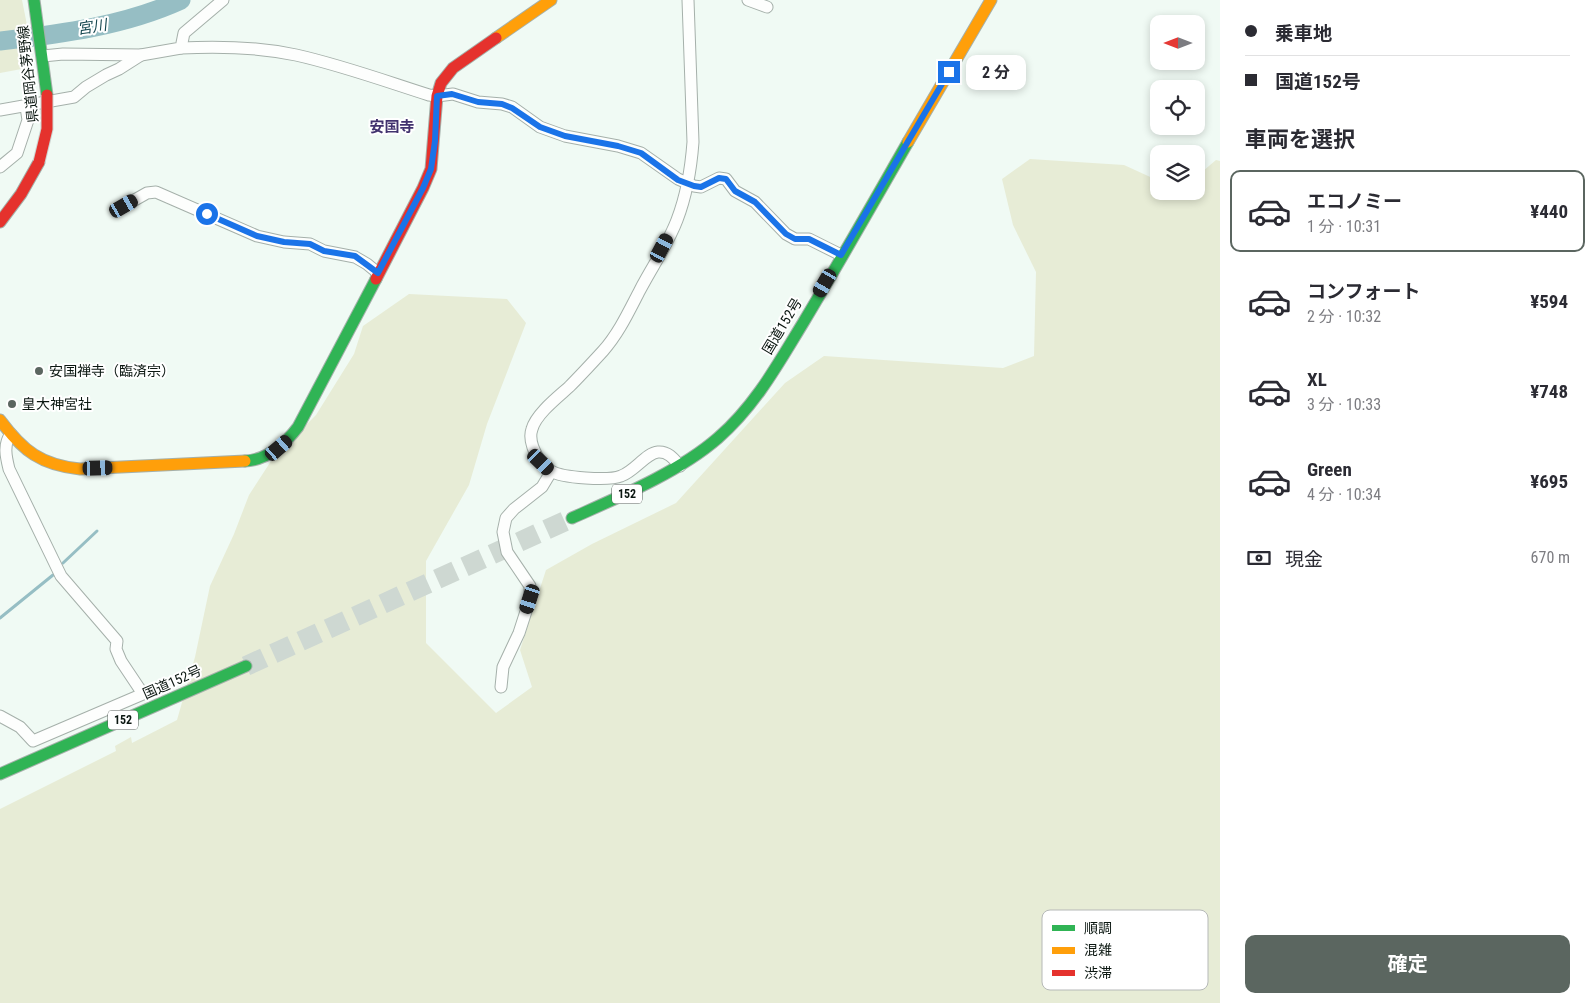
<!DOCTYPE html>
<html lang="ja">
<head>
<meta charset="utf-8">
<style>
  :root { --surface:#fff; --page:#f7f7f7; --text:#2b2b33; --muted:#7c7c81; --line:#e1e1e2; --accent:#5b6660 }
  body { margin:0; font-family:"Roboto Condensed","Noto Sans JP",sans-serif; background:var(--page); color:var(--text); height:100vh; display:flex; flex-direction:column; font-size:19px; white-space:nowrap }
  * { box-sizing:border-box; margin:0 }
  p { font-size:16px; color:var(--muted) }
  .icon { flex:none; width:28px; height:28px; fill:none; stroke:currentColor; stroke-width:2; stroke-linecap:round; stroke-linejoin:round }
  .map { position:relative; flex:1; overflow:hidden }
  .sheet { display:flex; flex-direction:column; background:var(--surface); width:375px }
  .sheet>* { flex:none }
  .top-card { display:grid; align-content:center; height:110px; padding:0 25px; background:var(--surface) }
  .needle { width:32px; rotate:270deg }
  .fabs { position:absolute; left:1150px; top:15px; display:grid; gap:10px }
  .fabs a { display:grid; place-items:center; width:55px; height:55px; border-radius:10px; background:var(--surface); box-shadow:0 2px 8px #0003; font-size:25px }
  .end { position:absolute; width:22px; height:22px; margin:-11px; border:6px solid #1a73e8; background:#fff; box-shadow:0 0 0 2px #fff }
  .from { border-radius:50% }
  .bubble { position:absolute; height:35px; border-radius:10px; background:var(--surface); box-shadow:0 2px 8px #0003; font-size:16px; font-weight:700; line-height:35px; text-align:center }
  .car { position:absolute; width:15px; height:30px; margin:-15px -8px; border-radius:6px; box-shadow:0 0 4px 1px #0007; background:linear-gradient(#222 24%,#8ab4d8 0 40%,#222 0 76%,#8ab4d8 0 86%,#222 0) }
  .top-card b { display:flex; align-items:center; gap:18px; height:48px; font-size:19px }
  .top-card b+b { border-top:1px solid var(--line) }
  .top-card i { width:12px; height:12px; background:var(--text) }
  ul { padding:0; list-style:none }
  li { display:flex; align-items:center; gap:15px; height:82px; margin:0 10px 8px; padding:0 15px; border:2px solid transparent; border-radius:10px }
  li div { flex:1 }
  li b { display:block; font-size:19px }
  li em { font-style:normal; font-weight:700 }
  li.current { border-color:var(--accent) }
  li>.icon { width:45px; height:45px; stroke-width:1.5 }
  h2 { padding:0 25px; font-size:22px; line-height:60px }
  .pay { display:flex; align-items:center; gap:12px; height:55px; padding:0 25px; font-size:19px }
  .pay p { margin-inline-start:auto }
  .cta { display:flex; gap:10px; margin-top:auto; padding:10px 25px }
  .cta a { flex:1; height:58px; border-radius:10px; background:var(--accent); color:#fff; font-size:20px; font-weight:700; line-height:58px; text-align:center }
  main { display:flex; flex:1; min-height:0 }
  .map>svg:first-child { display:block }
</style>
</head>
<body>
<main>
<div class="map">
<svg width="1220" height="1003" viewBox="0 0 1220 1003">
  <rect width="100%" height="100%" fill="#f0faf4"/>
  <g fill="#e7ecd6">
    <polygon points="0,0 22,0 32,50 27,68 0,73"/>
    <polygon points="1030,159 1124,165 1159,181 1159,191 1196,191 1196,177 1216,160 1220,161 1220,1003 0,1003 0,809 116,751 115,746 131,737 132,743 177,720 195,657 210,586 234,534 249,495 273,458 316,415 354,354 363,326 409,294 507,299 526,323 487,424 469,485 426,561 426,643 496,713 532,687 520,650 546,570 592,544 676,503 785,383 824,356 1003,368 1034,356 1036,272 1013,225 1002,179"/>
  </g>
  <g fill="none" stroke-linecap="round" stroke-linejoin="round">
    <g stroke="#96bec4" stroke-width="3">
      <polyline points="63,563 97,531"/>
      <polyline points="0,618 53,575"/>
    </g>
    <path stroke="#96bec4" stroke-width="19" d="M0,41c61,-7 124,-15 181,-41"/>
    <polyline stroke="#ced8d2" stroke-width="20" stroke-dasharray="20 10" stroke-linecap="butt" points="246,666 572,518"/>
    <g stroke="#a5b0aa" stroke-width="13">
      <g id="street">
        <polyline points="748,0 767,7"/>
        <path d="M181,48c38,-2 77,-1 115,7 45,10 89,26 133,40l8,1 16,-2 25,8 24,2 10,3 28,20 25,9 53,10 23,7 37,26 16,7 7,1 18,-9 7,1 9,12 20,11 31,32 9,5h14l32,16"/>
        <polyline points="43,56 63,54 141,55 181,48 184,33 223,0"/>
        <polyline points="0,110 74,97 86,87 106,75 119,69 141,55"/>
        <polyline points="0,167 17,153 28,120 26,107"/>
        <polyline points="124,206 147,193 156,192 257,236 284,242 310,244 324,251 355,257 367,264 378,273"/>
        <path d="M680,466c-6,-7 -12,-15 -22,-14 -12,1 -23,19 -37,24 -12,5 -59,2 -70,-5 -3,-2 -6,-5 -9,-8 -7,-8 -14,-23 -10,-34 4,-15 26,-32 37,-42 12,-12 23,-24 34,-36 16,-18 26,-40 37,-61 12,-23 28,-46 37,-70 10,-26 14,-51 16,-78l-5,-142"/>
        <polyline points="501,687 503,667 519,633 530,599 530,586 507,552 503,532 506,518 514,509 542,487 551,472"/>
        <path d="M0,716l20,11 13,14 110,-47 -22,-33 -5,-12 1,-8 -56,-65 -52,-107c-3,-12 -6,-25 2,-35"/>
      </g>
    </g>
    <g stroke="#a5b0aa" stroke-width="13">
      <g id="fast">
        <polyline points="34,0 47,95"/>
        <path d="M245,461c22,-1 40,-17 53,-34l78,-148"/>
        <path d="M572,518c47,-21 107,-46 146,-80 37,-32 60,-74 85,-115 36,-60 70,-120 105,-181"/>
        <polyline points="0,774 246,666"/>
      </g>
    </g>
    <g stroke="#a5b0aa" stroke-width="13">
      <g id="slow">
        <polyline points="496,38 551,0"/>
        <polyline points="908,142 991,0"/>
        <path d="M0,420c23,31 41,45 80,49l165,-8"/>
      </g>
    </g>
    <g stroke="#a5b0aa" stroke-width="13">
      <g id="jam">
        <polyline points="0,222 21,194 39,162"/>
        <polyline points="376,279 423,188 431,169 437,96 441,83 453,68 496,38"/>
      </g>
    </g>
    <use href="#street" stroke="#fdfefd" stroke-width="11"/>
    <use href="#fast" stroke="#30b455" stroke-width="11"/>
    <use href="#slow" stroke="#ff9f0a" stroke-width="11"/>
    <use href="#jam" stroke="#e5322d" stroke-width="11"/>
    <g stroke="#cdd4d0" stroke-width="13" stroke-linecap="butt">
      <polyline id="jam-bridge" points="39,162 47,129 47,95"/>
    </g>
    <use href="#jam-bridge" stroke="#e5322d" stroke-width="11"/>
  </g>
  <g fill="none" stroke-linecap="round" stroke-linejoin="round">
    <polyline stroke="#1a73e8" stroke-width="6" points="207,214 257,236 284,242 310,244 324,251 355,256 378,273 423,188 431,169 435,141 437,96 452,94 478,102 502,104 512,108 540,127 565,136 618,146 641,153 678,180 694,186 701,187 719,178 726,179 735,191 755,202 786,234 795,239 809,239 841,255 949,72"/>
  </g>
  <g fill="#5b6660" stroke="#fff" stroke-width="2">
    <circle cx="39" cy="371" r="5"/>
    <circle cx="12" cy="404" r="5"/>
  </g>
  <g text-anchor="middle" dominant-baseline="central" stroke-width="4" stroke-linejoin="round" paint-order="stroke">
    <g fill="#fff" stroke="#545d58" stroke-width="1">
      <rect x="612" y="484.5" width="30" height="19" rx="4"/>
      <rect x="108" y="710.5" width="30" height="19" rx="4"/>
    </g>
    <g font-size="12" font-weight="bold" fill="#0b1711">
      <text x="627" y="494">152</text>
      <text x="123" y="720">152</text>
    </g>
    <g font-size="14" fill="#0b1711" stroke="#fff">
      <text transform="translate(28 74) rotate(-96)">県道岡谷茅野線</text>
      <text transform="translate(782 326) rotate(-59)">国道152号</text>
      <text transform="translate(172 682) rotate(-24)">国道152号</text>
    </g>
    <g font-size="14" fill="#0b1711" stroke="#fff" text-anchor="start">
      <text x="49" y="371">安国禅寺（臨済宗）</text>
      <text x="22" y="404">皇大神宮社</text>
    </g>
    <g font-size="15" font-style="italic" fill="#164750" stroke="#fff">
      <text transform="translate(92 27) rotate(-9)">宮川</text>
    </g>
    <g font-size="15" font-weight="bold" fill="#41326e" stroke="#fff">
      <text x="392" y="127">安国寺</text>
    </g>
  </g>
  <rect x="1042" y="910" width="166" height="80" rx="8" fill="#fff" stroke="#b6b9b8" stroke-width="1"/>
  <rect x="1052" y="925" width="23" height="6" fill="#30b455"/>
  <rect x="1052" y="947" width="23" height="7" fill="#ff9f0a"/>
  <rect x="1052" y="970" width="23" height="6" fill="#e5322d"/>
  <g font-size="14" fill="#0b1711">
    <text x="1084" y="933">順調</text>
    <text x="1084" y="955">混雑</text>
    <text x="1084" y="978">渋滞</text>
  </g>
</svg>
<div class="fabs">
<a><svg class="needle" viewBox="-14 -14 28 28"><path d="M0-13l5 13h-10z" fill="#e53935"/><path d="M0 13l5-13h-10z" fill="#7c7c81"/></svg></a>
<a><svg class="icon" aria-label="locate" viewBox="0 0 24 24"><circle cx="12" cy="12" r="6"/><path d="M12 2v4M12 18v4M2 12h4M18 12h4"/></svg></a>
<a><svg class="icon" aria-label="layers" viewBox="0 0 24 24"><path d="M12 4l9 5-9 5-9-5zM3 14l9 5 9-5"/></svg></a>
</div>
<i class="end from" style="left:207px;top:214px"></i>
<i class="end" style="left:949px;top:72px"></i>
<div class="bubble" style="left:966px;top:55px;width:60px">2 分</div>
<i class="car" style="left:124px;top:206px;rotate:60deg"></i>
<i class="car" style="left:662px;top:248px;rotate:28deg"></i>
<i class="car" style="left:825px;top:283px;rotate:210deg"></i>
<i class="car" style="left:279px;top:448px;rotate:49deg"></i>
<i class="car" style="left:541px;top:462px;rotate:134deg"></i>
<i class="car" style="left:98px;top:468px;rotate:88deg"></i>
<i class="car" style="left:530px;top:599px;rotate:198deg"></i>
</div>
<section class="sheet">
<div class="top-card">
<b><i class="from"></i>乗車地</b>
<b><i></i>国道152号</b>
</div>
<h2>車両を選択</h2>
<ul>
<li class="current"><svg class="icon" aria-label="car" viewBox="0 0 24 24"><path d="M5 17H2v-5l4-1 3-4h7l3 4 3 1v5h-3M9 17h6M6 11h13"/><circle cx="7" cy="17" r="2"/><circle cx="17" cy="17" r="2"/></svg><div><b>エコノミー</b><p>1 分 · 10:31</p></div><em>¥440</em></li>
<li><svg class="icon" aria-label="car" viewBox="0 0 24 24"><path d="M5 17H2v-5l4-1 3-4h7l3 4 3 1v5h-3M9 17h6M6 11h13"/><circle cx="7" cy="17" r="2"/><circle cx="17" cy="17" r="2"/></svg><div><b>コンフォート</b><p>2 分 · 10:32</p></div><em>¥594</em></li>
<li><svg class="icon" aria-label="car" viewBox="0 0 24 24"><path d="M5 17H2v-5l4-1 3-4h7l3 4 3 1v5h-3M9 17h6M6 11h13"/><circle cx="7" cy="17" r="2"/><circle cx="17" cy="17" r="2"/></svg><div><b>XL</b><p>3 分 · 10:33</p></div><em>¥748</em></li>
<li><svg class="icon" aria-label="car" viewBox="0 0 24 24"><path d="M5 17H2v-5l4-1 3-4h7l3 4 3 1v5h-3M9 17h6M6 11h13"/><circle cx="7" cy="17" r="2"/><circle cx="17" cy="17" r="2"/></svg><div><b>Green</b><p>4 分 · 10:34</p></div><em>¥695</em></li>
</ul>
<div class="pay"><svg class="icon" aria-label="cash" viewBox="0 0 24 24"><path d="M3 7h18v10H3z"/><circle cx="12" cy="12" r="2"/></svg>現金<p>670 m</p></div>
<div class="cta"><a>確定</a></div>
</section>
</main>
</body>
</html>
